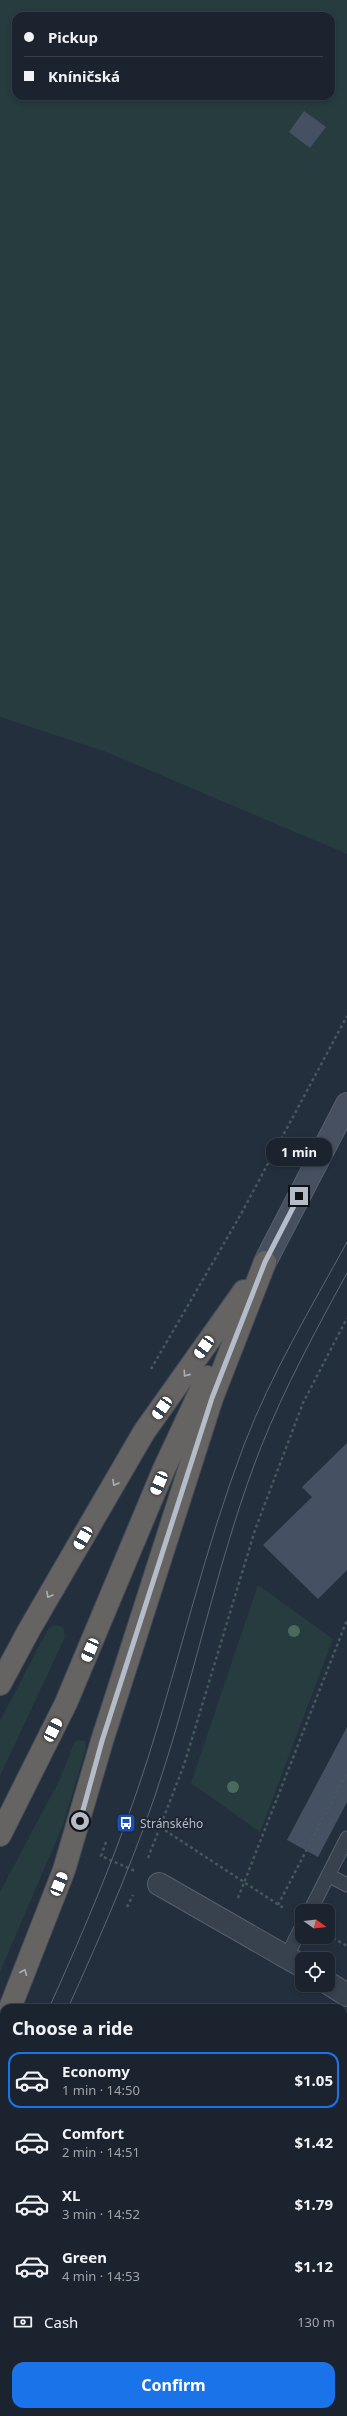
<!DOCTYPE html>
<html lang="en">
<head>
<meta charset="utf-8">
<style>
  :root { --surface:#1b232e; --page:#282f3a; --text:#f1f3f6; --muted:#a0a4aa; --line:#39404a; --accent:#1a73e8 }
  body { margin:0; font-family:"Noto Sans",sans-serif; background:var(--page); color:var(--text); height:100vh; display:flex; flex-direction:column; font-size:15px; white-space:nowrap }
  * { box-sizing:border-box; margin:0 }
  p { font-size:13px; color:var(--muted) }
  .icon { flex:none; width:22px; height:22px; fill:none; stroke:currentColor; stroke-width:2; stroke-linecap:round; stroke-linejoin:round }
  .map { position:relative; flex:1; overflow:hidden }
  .details { position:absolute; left:0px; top:2004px; width:347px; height:412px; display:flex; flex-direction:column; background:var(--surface); border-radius:12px 12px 0 0; box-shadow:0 2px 6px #0003,0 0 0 1px var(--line) }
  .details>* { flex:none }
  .banner { position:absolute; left:12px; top:12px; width:323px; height:88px; border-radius:12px; box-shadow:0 2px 6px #0003,0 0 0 1px var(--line); display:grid; align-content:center; height:88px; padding:0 12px; background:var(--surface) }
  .needle { width:26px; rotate:105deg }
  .tools { position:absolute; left:295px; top:1904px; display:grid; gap:8px }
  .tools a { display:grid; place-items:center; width:40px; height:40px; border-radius:8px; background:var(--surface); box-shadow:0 2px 6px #0003,0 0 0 1px var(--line); font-size:20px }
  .end { position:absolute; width:18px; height:18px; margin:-9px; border:5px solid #b4bcc9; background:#111; box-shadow:0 0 0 2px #111 }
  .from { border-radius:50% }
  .bubble { position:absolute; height:28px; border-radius:12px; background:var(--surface); box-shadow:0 2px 6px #0003,0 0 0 1px var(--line); font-size:13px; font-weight:700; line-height:28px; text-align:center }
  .car { position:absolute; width:12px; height:24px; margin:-12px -6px; border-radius:5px; box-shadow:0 0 3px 1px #0007; background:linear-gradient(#fff 24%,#345 0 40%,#fff 0 76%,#345 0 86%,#fff 0) }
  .banner b { display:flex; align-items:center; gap:14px; height:38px; font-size:15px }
  .banner b+b { border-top:1px solid var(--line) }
  .banner i { width:10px; height:10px; background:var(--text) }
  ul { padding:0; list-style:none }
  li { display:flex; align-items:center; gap:12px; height:56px; margin:0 8px 6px; padding:0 4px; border:2px solid transparent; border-radius:12px }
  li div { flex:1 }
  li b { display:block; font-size:15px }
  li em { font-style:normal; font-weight:700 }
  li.on { border-color:var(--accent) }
  li>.icon { width:36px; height:36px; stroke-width:1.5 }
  h2 { padding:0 12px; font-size:18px; line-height:48px }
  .pay { display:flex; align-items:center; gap:10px; height:44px; padding:0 12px; font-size:15px }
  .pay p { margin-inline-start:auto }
  .button { display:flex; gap:8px; margin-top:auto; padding:8px 12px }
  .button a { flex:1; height:46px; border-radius:12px; background:var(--accent); color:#fff; font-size:16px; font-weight:700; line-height:46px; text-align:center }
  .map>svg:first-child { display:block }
</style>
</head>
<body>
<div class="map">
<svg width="347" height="2416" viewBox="0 0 347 2416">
  <rect width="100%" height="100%" fill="#242f3e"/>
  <g fill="#263c3f" fill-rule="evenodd">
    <path d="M0,0h347v854l-243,-103 -104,-34zM16,16h315v80h-315z"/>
    <polygon points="258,1585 333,1639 260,1832 191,1783"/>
    <polygon points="54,1625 63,1627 65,1637 0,1776 0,1721 48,1629"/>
    <polygon points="78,1740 85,1741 86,1748 63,1825 0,1972 0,1892 60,1779 74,1743"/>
  </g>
  <g fill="#455162">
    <polygon points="304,111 326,127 310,148 289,132"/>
    <polygon points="347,1443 347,1570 318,1599 263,1545 312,1497 302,1487"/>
    <polygon points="347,1727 347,1802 318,1857 287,1840"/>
  </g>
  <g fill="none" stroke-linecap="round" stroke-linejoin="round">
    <g stroke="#565f6c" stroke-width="15">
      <g id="service">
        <polyline points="328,1875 347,1885"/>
        <polyline points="310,1911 347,1838"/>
        <polyline points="287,1956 302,1926"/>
        <polyline points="151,2416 153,2414"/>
      </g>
    </g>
    <g stroke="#565f6c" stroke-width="24">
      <g id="minor">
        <polyline points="159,1884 302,1966"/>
        <polyline points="328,1983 347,1995"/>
        <polyline points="343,2391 347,2386"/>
        <polyline points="322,2416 325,2412"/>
      </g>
    </g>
    <g stroke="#565f6c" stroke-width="24">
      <polyline id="secondary" points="265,1262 347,1104"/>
    </g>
    <g stroke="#434c59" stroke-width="24">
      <g id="trunk">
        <polyline points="0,1684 29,1630 144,1432 244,1291"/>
        <polyline points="0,1835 66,1703 164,1469 207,1377"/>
        <polyline points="10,2008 64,1870 102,1741 212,1398 265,1262"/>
        <polyline points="0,2029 4,2021"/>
      </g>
    </g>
    <g stroke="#44595c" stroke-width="2.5" stroke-dasharray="3 3" stroke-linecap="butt">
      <polyline points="151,1369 241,1214 347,1016"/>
      <polyline points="160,1827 285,1909"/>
      <polyline points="106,1842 101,1856 135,1871"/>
      <polyline points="148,1858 184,1765 255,1530 303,1403 347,1318"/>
      <polyline points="238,1898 347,1620"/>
      <polyline points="278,1905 347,1772"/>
      <polyline points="127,1907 133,1895"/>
      <polyline points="328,1935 347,1946"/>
      <polyline points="343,2152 347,2147"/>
    </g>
    <use href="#service" stroke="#38414e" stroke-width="13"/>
    <use href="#minor" stroke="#38414e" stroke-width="22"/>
    <use href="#secondary" stroke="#465061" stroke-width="22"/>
    <use href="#trunk" stroke="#656462" stroke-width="22"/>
    <g stroke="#5a6575" stroke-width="1">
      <path d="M49,2008c37,-82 72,-165 99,-250 33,-104 57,-211 96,-313 27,-71 67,-137 103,-203"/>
      <path d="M68,2008c36,-80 71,-159 97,-243 33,-104 56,-216 96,-318 24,-60 55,-117 86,-174"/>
      <polyline points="0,2116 4,2107"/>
      <polyline points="0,2159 4,2150"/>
    </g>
  </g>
  <g fill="#4b6a5d">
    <circle cx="294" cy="1631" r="6"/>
    <circle cx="233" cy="1787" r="6"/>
  </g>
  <defs><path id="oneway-chevron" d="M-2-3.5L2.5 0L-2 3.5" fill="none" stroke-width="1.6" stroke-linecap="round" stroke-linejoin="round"/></defs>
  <g stroke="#a8afba">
    <use href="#oneway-chevron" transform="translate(186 1374) rotate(125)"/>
    <use href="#oneway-chevron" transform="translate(115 1483) rotate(120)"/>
    <use href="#oneway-chevron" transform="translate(49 1595) rotate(120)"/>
    <use href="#oneway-chevron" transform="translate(24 1972) rotate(-68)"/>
  </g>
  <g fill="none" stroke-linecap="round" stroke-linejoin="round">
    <polyline stroke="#b4bcc9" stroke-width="5" points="80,1821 102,1741 212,1398 265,1262 299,1196"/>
  </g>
  <defs>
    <g id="bus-square" transform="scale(1)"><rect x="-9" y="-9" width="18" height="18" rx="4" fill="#1a4fb4" stroke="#1d2633"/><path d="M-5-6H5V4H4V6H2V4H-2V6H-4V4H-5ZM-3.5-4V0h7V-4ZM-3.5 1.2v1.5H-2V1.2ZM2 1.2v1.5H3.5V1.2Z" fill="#fff"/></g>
  </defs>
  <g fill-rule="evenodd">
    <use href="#bus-square" x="126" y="1823"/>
  </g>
  <g text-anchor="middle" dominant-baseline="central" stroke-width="4" stroke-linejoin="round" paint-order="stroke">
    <g font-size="12" fill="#b4bcc9" stroke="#1d2633" text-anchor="start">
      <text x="140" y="1823">Stránského</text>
    </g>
  </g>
</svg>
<div class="tools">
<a><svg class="needle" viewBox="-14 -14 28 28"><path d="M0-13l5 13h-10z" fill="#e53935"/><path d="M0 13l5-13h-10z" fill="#a0a4aa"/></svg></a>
<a><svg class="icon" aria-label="locate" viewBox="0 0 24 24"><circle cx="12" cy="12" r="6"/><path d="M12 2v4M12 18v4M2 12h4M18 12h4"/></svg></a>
</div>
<i class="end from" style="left:80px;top:1821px"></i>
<i class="end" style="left:299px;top:1196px"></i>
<div class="bubble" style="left:266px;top:1138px;width:66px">1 min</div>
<i class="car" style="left:204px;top:1347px;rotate:215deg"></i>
<i class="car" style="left:162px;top:1408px;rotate:215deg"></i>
<i class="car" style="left:159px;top:1483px;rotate:203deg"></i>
<i class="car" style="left:83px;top:1538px;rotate:210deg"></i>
<i class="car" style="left:90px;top:1650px;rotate:204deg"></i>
<i class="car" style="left:53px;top:1730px;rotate:27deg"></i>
<i class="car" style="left:59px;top:1884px;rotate:22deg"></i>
<div class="banner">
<b><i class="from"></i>Pickup</b>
<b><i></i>Kníničská</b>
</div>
<section class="details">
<h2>Choose a ride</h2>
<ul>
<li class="on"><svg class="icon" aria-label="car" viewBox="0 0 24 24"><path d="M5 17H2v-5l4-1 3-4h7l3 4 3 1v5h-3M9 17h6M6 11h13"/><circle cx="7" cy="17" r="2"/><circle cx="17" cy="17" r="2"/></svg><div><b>Economy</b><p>1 min · 14:50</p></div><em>$1.05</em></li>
<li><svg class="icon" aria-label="car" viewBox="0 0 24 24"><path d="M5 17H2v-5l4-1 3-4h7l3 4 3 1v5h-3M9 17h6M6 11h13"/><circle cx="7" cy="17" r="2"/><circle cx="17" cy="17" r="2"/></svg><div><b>Comfort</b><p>2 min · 14:51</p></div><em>$1.42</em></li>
<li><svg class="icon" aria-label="car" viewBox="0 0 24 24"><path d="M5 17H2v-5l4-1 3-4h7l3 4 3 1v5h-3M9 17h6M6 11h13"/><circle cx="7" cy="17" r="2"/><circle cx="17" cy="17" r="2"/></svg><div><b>XL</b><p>3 min · 14:52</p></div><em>$1.79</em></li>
<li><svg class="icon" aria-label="car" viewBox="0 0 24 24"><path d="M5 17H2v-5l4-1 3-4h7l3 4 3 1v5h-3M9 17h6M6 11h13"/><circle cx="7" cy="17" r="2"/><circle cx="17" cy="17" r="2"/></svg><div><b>Green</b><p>4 min · 14:53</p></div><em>$1.12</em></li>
</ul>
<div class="pay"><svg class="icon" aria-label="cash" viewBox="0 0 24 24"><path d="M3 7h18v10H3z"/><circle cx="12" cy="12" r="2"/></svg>Cash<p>130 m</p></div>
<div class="button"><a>Confirm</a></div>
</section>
</div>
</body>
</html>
